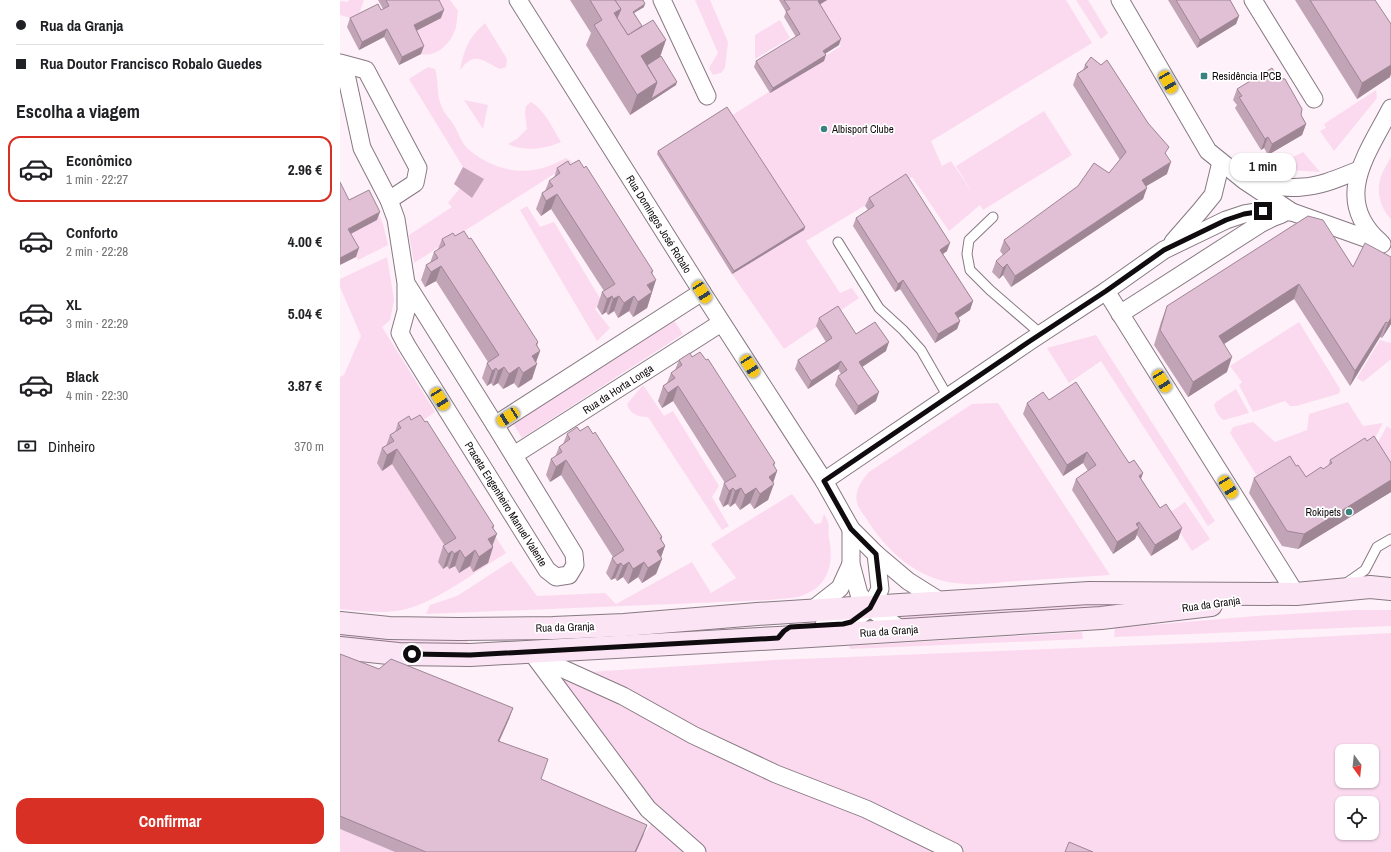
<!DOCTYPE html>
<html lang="pt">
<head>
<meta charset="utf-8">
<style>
  :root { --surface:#fff; --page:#f6f6f6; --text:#202124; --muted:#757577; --line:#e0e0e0; --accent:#d93025 }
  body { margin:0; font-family:"Archivo Narrow",sans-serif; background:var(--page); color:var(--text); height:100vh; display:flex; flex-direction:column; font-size:15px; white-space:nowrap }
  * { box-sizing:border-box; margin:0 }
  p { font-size:13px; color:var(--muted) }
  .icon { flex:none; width:22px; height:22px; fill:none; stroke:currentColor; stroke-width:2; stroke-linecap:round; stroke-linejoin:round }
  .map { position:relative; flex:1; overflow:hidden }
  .drawer { display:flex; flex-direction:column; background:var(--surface); width:340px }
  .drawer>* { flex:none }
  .hud { display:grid; align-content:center; height:88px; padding:0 16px; background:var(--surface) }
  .needle { width:26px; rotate:165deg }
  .tools { position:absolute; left:995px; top:744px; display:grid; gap:8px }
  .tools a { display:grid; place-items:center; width:44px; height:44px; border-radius:8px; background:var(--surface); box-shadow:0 1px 3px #0004; font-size:20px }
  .end { position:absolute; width:18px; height:18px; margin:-9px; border:5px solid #100b0e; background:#fff; box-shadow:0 0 0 2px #fff }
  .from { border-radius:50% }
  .bubble { position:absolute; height:28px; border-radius:12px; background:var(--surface); box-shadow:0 1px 3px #0004; font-size:13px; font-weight:700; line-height:28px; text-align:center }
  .car { position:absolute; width:12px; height:24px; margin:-12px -6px; border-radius:5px; box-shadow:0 0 3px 1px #0007; background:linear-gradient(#f5c518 24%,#345 0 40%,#f5c518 0 76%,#345 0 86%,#f5c518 0) }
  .hud b { display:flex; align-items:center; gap:14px; height:38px; font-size:15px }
  .hud b+b { border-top:1px solid var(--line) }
  .hud i { width:10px; height:10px; background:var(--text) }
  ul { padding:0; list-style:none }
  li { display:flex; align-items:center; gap:12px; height:66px; margin:0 8px 6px; padding:0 8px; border:2px solid transparent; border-radius:12px }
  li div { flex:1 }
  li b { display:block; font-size:15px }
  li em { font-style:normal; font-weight:700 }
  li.active { border-color:var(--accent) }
  li>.icon { width:36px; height:36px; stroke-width:1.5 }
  h2 { padding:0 16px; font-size:18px; line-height:48px }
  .pay { display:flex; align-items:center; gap:10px; height:44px; padding:0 16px; font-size:15px }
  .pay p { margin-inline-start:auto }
  .cta { display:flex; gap:8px; margin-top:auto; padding:8px 16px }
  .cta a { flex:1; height:46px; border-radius:12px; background:var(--accent); color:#fff; font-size:16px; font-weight:700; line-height:46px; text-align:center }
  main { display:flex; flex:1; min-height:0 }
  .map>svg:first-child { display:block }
</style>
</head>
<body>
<main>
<section class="drawer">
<div class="hud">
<b><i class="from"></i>Rua da Granja</b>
<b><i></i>Rua Doutor Francisco Robalo Guedes</b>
</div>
<h2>Escolha a viagem</h2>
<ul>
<li class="active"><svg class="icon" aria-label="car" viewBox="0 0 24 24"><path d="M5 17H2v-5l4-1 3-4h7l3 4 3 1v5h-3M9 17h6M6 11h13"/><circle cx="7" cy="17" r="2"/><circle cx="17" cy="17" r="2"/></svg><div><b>Econômico</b><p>1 min · 22:27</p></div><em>2.96 €</em></li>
<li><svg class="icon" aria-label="car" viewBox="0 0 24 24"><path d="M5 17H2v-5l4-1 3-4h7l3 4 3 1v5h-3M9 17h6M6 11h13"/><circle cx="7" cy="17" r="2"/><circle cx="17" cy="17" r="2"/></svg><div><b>Conforto</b><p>2 min · 22:28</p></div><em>4.00 €</em></li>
<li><svg class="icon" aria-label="car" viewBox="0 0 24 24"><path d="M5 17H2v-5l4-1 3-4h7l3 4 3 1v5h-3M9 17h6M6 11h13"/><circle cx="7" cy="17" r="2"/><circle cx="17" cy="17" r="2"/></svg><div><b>XL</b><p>3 min · 22:29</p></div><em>5.04 €</em></li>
<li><svg class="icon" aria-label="car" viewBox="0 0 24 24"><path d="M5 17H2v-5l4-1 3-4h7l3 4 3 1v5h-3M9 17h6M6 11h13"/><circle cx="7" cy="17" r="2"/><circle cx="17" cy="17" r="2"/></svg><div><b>Black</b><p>4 min · 22:30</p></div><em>3.87 €</em></li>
</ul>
<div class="pay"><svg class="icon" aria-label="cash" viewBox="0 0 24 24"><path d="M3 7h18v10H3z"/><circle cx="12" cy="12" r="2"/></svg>Dinheiro<p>370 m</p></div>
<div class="cta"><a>Confirmar</a></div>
</section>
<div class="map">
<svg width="1051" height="852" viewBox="0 0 1051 852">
  <rect width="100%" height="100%" fill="#fef1f9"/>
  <g fill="#fbdaf0" fill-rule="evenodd">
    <polygon points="9,0 24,0 17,20 0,15 0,1 8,2"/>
    <path d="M91,0h19l8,11c-1,5 -1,11 -2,16 -4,15 -19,31 -35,27l-11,-20z"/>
    <polygon points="355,0 370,0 388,42 385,68 381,73 373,75 369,68 378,53"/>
    <polygon points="474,0 726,0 752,43 591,141 602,166 611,161 632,192 616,166 704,111 732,155 643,210 640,205 609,231 572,177 466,241 500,293 512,288 519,298 444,349 392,274 317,154 386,110 391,116 501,46"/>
    <polygon points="736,0 748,0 768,33 761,39"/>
    <polygon points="440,20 450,38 415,59 415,35"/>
    <path d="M145,23l22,36 -1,8 -6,2c-17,-8 -25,-19 -40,1 5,-23 8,-31 25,-47z"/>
    <path d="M88,67l7,2c4,11 1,24 6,36 2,7 9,14 13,20 4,7 7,16 12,22 22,21 54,30 83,19 6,-2 11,-5 17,-8l7,4 -159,101 -5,-28 43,-28 -4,-4 12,-15 -6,-4 9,-17 -54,-88z"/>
    <polygon points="1036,90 1037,98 994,151 980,131 986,128 984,124"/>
    <polygon points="124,100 148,105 143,129"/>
    <path d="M191,102c14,8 21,26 30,40 -16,7 -36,10 -53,2l9,-5 10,-10 -2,-16 1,-7z"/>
    <polygon points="963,152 980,172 949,170 939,164"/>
    <path d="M1051,157v62c-11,-11 -16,-30 -9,-45 2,-6 6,-11 9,-17z"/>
    <polygon points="31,196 43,224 48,245 18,260 5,237"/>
    <polygon points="187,206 200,227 214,222 261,300 255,309 270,328 257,341 180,210"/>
    <path d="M47,257l7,43 -4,20 -8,7 53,85 -13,9 84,132c-28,17 -59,41 -90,53 -23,9 -52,6 -76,3v-232l4,-2 17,-39 -21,-49v-8z"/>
    <polygon points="333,319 343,334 182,438 172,422"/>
    <polygon points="959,322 1000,389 1000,392 998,394 956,406 950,406 945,401 913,412 899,385 902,382 890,366"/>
    <polygon points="756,335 875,521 868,526 761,361 729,383 707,348"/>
    <polygon points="1040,340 1051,343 1051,359 1023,382 1017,378"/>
    <path d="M303,385l21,31 9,-5 46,75 -7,11 17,29 -7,4 -74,-113c-10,0 -18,-3 -21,-13z"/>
    <path d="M896,389l13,24 -25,7c-6,-3 -8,-9 -10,-15l2,-3z"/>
    <polygon points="1008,402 1023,426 1043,423 1029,449 1024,443 961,482 939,463 917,476 890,433 893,427 913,422 935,442 967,430 969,414"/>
    <path d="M658,403l112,172c-30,2 -61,4 -91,6 -18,1 -37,4 -54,3 -43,-2 -73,-27 -96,-61 -3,-6 -11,-14 -12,-21 -3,-11 5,-22 12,-30l103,-68z"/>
    <polygon points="1047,426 1051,429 1051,465 1032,453"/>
    <path d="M452,494l23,30 6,-1 3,-9c8,13 3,12 5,24 5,25 0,49 -28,58 -9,3 -21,2 -31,4l-344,14 4,-9 27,-9 54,-35 26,35 68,-3 11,11 76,-42 19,31 25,-15 -25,-34z"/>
    <polygon points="845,502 870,539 852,551 828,514"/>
    <polygon points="786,603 786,607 565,622 553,616 638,607"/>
    <polygon points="1016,610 1051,610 1051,626 774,637 775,628 916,616"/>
    <polygon points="742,632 743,639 510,649 509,646"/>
    <polygon points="0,633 126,640 129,643 128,646 0,641"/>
    <path d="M1051,633v219h-755l7,-16 17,-25c-33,-47 -70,-90 -103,-137l217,-14 452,-18zM1002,751h30v30h-30zM1002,803h30v30h-30z"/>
    <polygon points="0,829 55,852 0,852"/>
  </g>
  <polygon fill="#c7a6bc" points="123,167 144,179 132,198 114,184"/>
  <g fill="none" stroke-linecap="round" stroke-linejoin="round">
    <g stroke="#877982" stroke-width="11">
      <g id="lane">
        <polyline points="653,217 629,240 627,254 630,270 650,290 701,334"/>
        <polyline points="498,242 539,308 563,330 581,350 608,397"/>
        <polyline points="1005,584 1025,570 1037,547 1051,539"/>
      </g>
    </g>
    <g stroke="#877982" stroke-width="19">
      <g id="street">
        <polyline points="178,0 362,292 484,481 511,529 536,554 540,589 530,608 511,622 484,625"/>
        <polyline points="322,0 367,96"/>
        <polyline points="780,0 868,151 905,181 952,212 1042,244"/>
        <polyline points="913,0 974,99"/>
        <polyline points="0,63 26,70 78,168 75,183 49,200"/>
        <polyline points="4,65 22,148 49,200 56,219 66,283 66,311 60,333 67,346 207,570 216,577 229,575 235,565 234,554 155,425 66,283"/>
        <path d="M913,182c16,3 33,7 49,5 20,-1 39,-10 57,-17"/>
        <polyline points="833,242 860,211 873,195 881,162"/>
        <path d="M1040,242c-49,-43 -12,-89 11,-134"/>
        <polyline points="766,291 956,594"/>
        <polyline points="780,314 920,224 934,217 942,214"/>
        <polyline points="155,425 362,292"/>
        <polyline points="174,455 381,323"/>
        <polyline points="484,481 690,341 766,291 824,250 886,220 904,214 923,211 952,212"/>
        <polyline points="511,529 511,564 519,594 530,608 562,630"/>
        <polyline points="536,554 568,581 603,603"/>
        <polyline points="472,610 500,588 511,564"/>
        <polyline points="191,652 210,663 283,696 353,735 436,774 526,809 614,852"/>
        <polyline points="195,657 308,809 357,852"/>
      </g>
    </g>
    <g stroke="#877982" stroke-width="24">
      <g id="secondary">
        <polyline points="0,623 49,628 119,629 213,628 284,625 417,614 749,593 956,594 1030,587 1051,589"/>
        <polyline points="0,648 58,654 130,655 438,638 761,618 871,605"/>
      </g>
    </g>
    <use href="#lane" stroke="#fff" stroke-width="9"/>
    <use href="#street" stroke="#fff" stroke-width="17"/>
    <use href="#secondary" stroke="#fbe4f4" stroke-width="22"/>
  </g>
  <g fill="#c2a4b7">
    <polygon points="38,0 99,0 101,18 76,31 81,54 59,65 44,37 19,50 7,27 10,18 43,9"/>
    <polygon points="230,0 303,0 304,7 294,13 336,85 290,115 246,45 251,33"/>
    <polygon points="439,0 487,0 480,4 499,45 485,54 484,61 430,93 414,67 416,61 456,37 444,17 446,12"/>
    <polygon points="828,0 890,0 899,16 896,24 857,48"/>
    <polygon points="955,0 1035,0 1050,77 1017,99"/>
    <polygon points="751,57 826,154 827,174 806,186 803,199 671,287 663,275 659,279 652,272 656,261 663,255 660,251 664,240 769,173 780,160 733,85 737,74 743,70 745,65"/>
    <polygon points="897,89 961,115 966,124 962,135 928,155 924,148 921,150 895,108 897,105 893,100"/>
    <polygon points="318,151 465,227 464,230 392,274 317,154"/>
    <polygon points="230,165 312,273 312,292 307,308 293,317 289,311 278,318 274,311 268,315 266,312 262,315 257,307 262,292 264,291 211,209 201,216 196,209 202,193 205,191 209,181 214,178 217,168"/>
    <polygon points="529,198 607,251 603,254 633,301 630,310 618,318 620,321 617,329 595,343 560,289 555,292 513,226 516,218 528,210 525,206"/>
    <polygon points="102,239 198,342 197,345 200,351 196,362 192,379 178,388 174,383 163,389 158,383 153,386 151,383 147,386 142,378 147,363 148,362 96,281 85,287 81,280 86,265 90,263 94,252 98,249"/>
    <polygon points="1013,267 1051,324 1042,338 1040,337 1010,386 954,299 884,344 887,372 848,397 814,345 821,322 827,306"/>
    <polygon points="479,318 516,334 546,351 522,367 536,401 515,415 495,385 498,376 501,374 498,369 468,389 455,369 458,360 486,342 476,326"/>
    <polygon points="352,357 437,471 433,483 428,500 414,509 410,503 400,510 395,503 390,507 388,504 383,507 379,499 384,483 385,483 333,401 322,408 318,401 323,386 327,383 331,373 335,370 339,360"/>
    <polygon points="709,400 803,473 801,479 820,508 842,528 838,539 811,556 797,535 795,539 773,554 732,490 736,479 748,471 743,463 723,476 683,414 687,403"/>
    <polygon points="71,420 154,526 153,528 152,546 153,547 148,563 133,572 130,566 119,573 115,566 109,569 107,566 103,569 98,562 103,546 105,546 52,464 42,471 37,463 42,448 46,446 50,435 55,432 58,423"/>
    <polygon points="240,431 322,537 321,540 325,546 321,557 322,559 316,574 302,583 298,577 288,584 283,577 277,581 275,578 271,580 266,573 272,558 273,557 221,475 210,482 206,475 211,459 215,457 219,447 223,444 227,434"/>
    <polygon points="1027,441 1051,463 1051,492 958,549 942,546 909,493 914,478 966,477 983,469 988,467 990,460"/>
    <polygon points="0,654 39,669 173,708 169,719 159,742 201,779 307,825 303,836 296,852 55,852 0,829"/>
  </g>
  <g fill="#9e8695">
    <polygon points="479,0 487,0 476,7 478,1"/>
    <polygon points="305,4 304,7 292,14 293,12"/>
    <polygon points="281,9 273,29 274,13"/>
    <polygon points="104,10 101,18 70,34 74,25"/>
    <polygon points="899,16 896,24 857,48 860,40"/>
    <polygon points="47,29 44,37 19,50 22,42"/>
    <polygon points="501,39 499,45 481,56 483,51"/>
    <polygon points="326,40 319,60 296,74 301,56"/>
    <polygon points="84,46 81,54 59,65 62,57"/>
    <polygon points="486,55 484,61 430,93 433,88"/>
    <polygon points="1051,65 1051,74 1050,77 1017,99 1022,83"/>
    <polygon points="317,82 310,102 290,115 297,95"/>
    <polygon points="337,82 336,85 310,102 311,99"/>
    <polygon points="966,124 962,135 928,155 932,144"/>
    <polygon points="928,137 924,148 921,150 925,139"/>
    <polygon points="831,162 827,174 798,191 802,180"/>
    <polygon points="807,188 803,199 671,287 675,276"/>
    <polygon points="217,194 211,209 201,216 206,201"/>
    <polygon points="40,212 37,220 5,237 8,229"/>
    <polygon points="465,227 464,230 392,274 394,271"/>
    <polygon points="610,243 607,251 597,258 600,250"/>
    <polygon points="19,248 16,257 0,265 0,258"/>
    <polygon points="667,264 663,275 659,279 663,268"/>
    <polygon points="101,266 96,281 85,287 91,272"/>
    <polygon points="313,271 308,285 316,280 307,308 293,317 298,302 311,272"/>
    <polygon points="563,280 560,289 555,292 558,284"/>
    <polygon points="959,284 954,299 873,351 879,336"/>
    <polygon points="272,296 266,312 262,315 267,299"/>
    <polygon points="279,296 274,311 268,315 273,299"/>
    <polygon points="294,296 289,311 278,318 284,303"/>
    <polygon points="633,301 630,310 612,322 615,313"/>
    <polygon points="1051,318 1051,324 1042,338 1048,323"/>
    <polygon points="620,321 617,329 595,343 598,334"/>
    <polygon points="1046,322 1040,337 1010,386 1015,371"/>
    <polygon points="198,342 193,356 200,351 195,365 197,364 192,379 178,388 183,373 196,344"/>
    <polygon points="549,342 546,351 516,371 519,362"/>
    <polygon points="892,357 887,372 848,397 853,382"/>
    <polygon points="501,361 498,369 468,389 471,381"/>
    <polygon points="164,367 158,383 153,386 158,371"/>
    <polygon points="179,367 174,383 163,389 169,374"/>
    <polygon points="156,368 151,383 147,386 152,371"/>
    <polygon points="338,386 333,401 322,408 328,393"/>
    <polygon points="539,392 536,401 515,415 518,406"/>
    <polygon points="57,449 52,464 42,471 47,455"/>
    <polygon points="747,452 743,463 723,476 727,465"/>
    <polygon points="226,460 221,475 210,482 216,467"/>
    <polygon points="435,463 430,476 437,471 432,486 434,484 428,500 414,509 420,494 433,464"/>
    <polygon points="803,473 799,484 799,476"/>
    <polygon points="1051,480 1051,492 958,549 964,534"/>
    <polygon points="393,488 388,504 383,507 389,491"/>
    <polygon points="401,488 395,503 390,507 395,491"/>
    <polygon points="416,488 410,503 400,510 405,495"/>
    <polygon points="799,522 796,530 799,528 795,539 773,554 777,542 796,524"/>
    <polygon points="154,526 149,539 157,534 151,549 153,547 148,563 133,572 139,557 152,527"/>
    <polygon points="842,528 838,539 811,556 815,545"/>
    <polygon points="322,537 318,550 325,546 320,560 322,559 316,574 302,583 320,538"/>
    <polygon points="120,550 115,566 109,569 114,554"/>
    <polygon points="135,550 130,566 119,573 125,558"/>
    <polygon points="112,551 107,566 103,569 108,554"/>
    <polygon points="289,562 283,577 277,581 283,566"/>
    <polygon points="304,562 298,577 288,584 293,569"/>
    <polygon points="281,563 275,578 271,580 277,565"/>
    <polygon points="173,708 169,719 154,752 158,741"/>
    <polygon points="307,825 303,836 296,852 295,852"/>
  </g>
  <g fill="#e1bfd5" stroke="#9e8695">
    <polygon points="46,0 99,0 104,10 74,25 84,46 62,57 47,29 22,42 10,18 38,4 41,10 49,6"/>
    <polygon points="250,0 275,0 281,9 274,13 288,35 313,20 326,40 301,56 317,82 297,95 254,25 262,20"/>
    <polygon points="275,0 303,0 305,4 293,12 302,26 288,35 277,18 281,9"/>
    <polygon points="444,0 479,0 478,1 501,39 483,51 486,55 433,88 416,61 460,34 446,11 450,9"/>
    <polygon points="836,0 890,0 899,16 860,40"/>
    <polygon points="970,0 1035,0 1051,24 1051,65 1022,83"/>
    <polygon points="321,56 337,82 311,99 317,82 307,65"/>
    <polygon points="751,57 761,65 767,60 808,123 829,147 825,153 831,162 802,180 807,188 675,276 667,264 663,268 656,261 670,249 664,240 738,186 754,163 769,173 786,152 737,74 748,67 745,65"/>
    <polygon points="932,68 938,78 945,79 962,109 961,115 966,124 932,144 928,137 925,139 899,97 902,96 897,89"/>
    <polygon points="387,107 465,227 394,271 318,151"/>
    <polygon points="239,160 244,168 246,166 313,271 311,272 316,280 307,285 312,292 298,302 294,296 284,303 279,296 273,299 272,296 267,299 262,292 275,284 217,194 206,201 202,193 213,186 209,181 220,173 217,168 228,161 230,165"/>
    <polygon points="566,174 610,243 600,250 633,301 615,313 620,321 598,334 563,280 558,284 516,218 534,206 529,198"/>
    <polygon points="0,182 9,200 29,190 40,212 8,229 19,248 0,258"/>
    <polygon points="968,216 983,220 1013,267 1025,243 1051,257 1051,318 1048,323 1046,322 1015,371 959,284 879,336 892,357 853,382 820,330 827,306"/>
    <polygon points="124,231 129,239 131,238 198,342 196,344 200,351 192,356 197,364 183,373 179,367 169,374 164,367 158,371 156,368 152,371 147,363 159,355 101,266 91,272 86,265 98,258 94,252 105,245 102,239 113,233 115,236"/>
    <polygon points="498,306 516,334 535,322 549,342 519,362 539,392 518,406 498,376 507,370 501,361 471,381 458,360 492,338 479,318"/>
    <polygon points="360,352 366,360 368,359 435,463 433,464 437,471 429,477 434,484 420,494 416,488 405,495 401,488 395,491 393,488 389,491 384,483 396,476 338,386 328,393 323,386 335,378 331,373 342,365 339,360 350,353 352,357"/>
    <polygon points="736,382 789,463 794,460 803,473 799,476 820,508 826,504 842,528 815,545 799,522 796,524 799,528 777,542 736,479 756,465 747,452 727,465 687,403 703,392 709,400"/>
    <polygon points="80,415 85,422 87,421 154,526 152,527 157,534 148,539 153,547 139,557 135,550 125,558 120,550 114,554 112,551 108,554 103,546 116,538 57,449 47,455 42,448 54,441 50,435 61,428 58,423 69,416 71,420"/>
    <polygon points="248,426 253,434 255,432 322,537 320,538 325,546 317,551 322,559 308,568 304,562 293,569 289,562 283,566 281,563 277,565 272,558 284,550 226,460 216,467 211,459 222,452 219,447 230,439 227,434 237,427 240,431"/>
    <polygon points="1034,436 1051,463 1051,480 964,534 947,531 914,478 950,456 956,466 958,465 966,477 981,467 983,469 992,463 990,460 1025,438 1027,441"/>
    <polygon points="0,654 39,669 51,659 173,708 158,741 208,759 201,779 307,825 295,852 86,852 0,816"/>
    <polygon points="729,842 753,852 725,852"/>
  </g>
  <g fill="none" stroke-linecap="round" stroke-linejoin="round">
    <polyline stroke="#100b0e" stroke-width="5" points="72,654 130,655 438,638 444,631 450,627 503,624 511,622 530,608 540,589 536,554 511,529 484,481 690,341 766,291 824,250 886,220 904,214 923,211"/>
  </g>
  <g fill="#3a827d" stroke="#fff" stroke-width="1.5">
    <rect x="860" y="72" width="8" height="8" rx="2"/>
    <circle cx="484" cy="129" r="4"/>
    <circle cx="1009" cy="512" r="4"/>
  </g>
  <g text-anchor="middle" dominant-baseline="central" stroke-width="3.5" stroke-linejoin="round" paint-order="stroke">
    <g font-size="11" fill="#100b0e" stroke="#fff" text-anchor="start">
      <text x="872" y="76">Residência IPCB</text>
      <text x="492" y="129">Albisport Clube</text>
      <text x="1001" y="512" text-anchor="end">Rokipets</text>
    </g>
    <g font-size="11" fill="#100b0e" stroke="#fff">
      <text transform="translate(319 224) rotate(58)">Rua Domingos José Robalo</text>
      <text transform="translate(278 389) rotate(-33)">Rua da Horta Longa</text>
      <text transform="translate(166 504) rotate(58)">Praceta Engenheiro Manuel Valente</text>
      <text transform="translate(871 604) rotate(-8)">Rua da Granja</text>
      <text transform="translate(225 627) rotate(-2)">Rua da Granja</text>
      <text transform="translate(549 631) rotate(-4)">Rua da Granja</text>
    </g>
  </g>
</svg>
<div class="tools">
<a><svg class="needle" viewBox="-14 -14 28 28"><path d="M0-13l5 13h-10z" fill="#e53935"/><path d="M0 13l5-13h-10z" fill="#757577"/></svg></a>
<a><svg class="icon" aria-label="locate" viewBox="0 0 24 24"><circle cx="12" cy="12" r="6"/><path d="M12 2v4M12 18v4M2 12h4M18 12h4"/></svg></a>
</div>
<i class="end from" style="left:72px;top:654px"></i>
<i class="end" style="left:923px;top:211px"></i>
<div class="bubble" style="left:890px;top:153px;width:66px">1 min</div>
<i class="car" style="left:828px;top:82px;rotate:150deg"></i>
<i class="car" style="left:362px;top:292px;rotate:147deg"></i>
<i class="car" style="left:410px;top:366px;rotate:147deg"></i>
<i class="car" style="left:822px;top:381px;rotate:148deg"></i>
<i class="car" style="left:100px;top:399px;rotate:148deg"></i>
<i class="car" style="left:168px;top:417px;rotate:237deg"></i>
<i class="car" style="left:888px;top:487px;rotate:148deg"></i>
</div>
</main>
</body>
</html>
